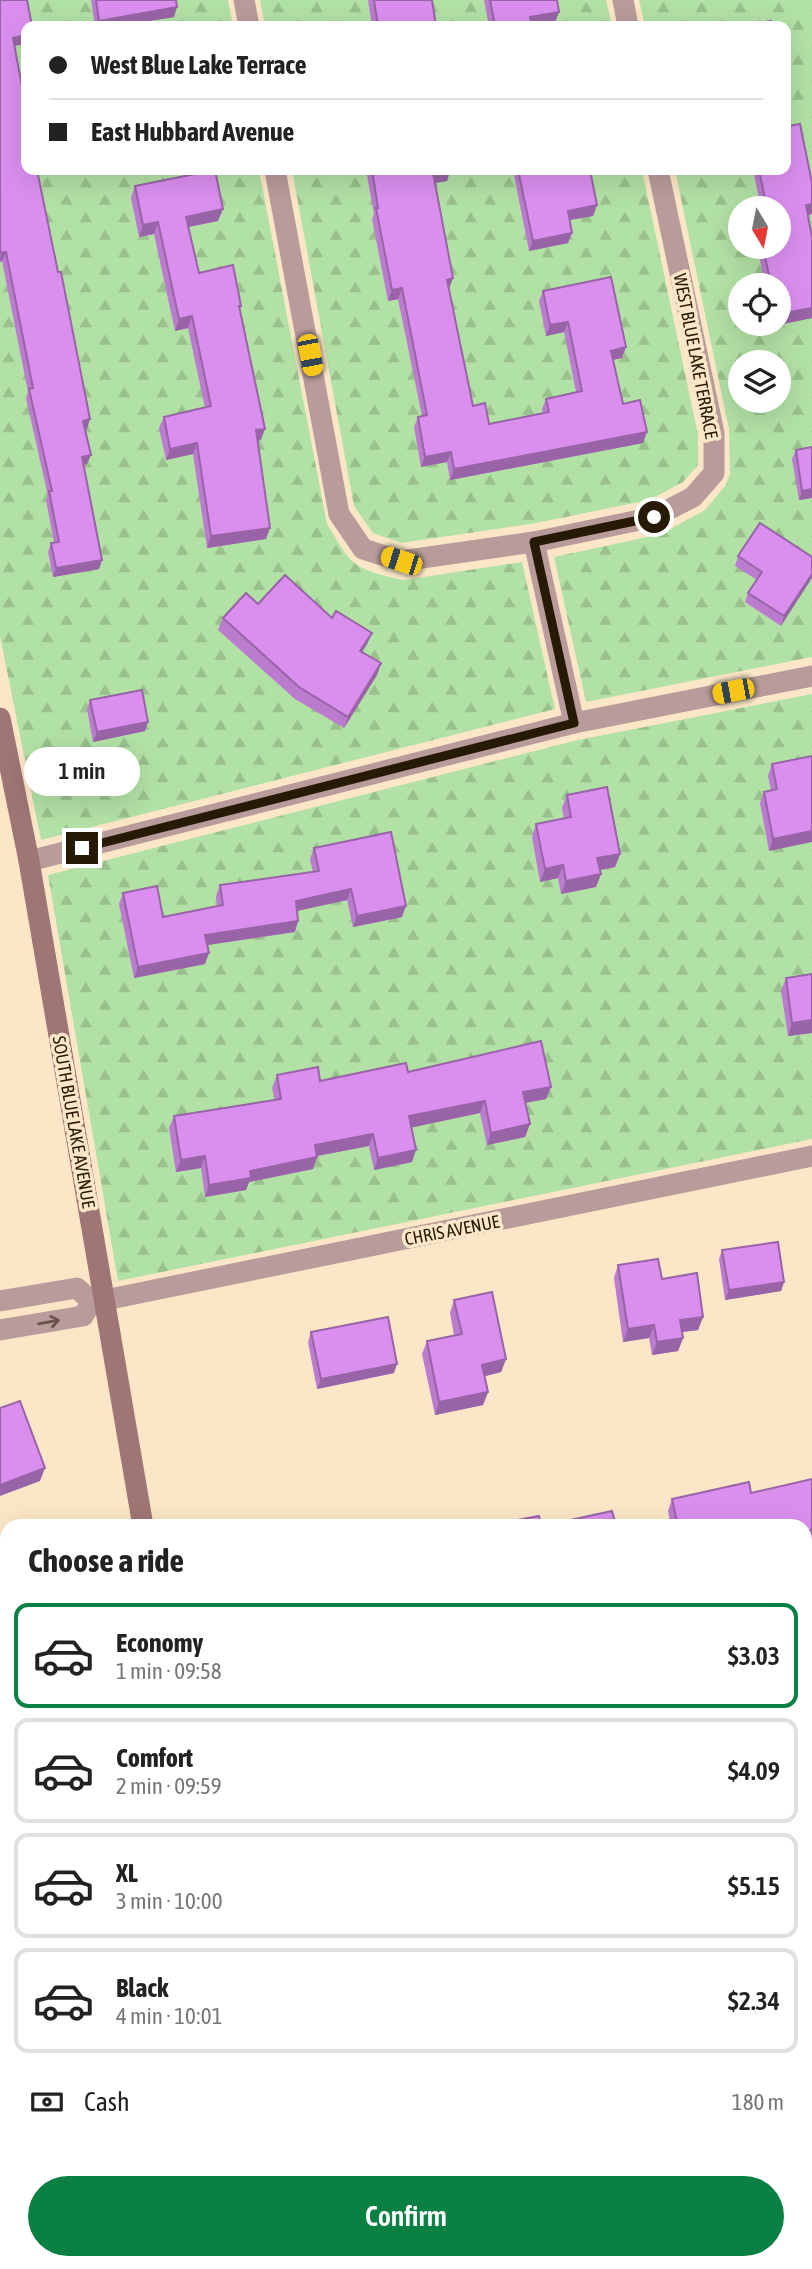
<!DOCTYPE html>
<html lang="en">
<head>
<meta charset="utf-8">
<style>
  :root { --surface:#fff; --page:#f6f6f6; --text:#222; --muted:#767676; --line:#e0e0e0; --accent:#0b8043 }
  body { margin:0; font-family:"Asap Condensed",sans-serif; background:var(--page); color:var(--text); height:100vh; display:flex; flex-direction:column; font-size:26px; white-space:nowrap }
  * { box-sizing:border-box; margin:0 }
  p { font-size:23px; color:var(--muted) }
  .icon { flex:none; width:38px; height:38px; fill:none; stroke:currentColor; stroke-width:2; stroke-linecap:round; stroke-linejoin:round }
  .map { position:relative; flex:1; overflow:hidden }
  .side { position:absolute; left:0px; top:1519px; width:812px; height:751px; display:flex; flex-direction:column; background:var(--surface); border-radius:21px 21px 0 0; box-shadow:0 7px 28px #0002 }
  .side>* { flex:none }
  .hud { position:absolute; left:21px; top:21px; width:770px; height:154px; border-radius:14px; box-shadow:0 7px 28px #0002; display:grid; align-content:center; height:154px; padding:0 28px; background:var(--surface) }
  .needle { width:46px; rotate:170deg }
  .controls { position:absolute; left:728px; top:196px; display:grid; gap:14px }
  .controls a { display:grid; place-items:center; width:63px; height:63px; border-radius:50%; background:var(--surface); box-shadow:0 7px 28px #0002; font-size:35px }
  .end { position:absolute; width:32px; height:32px; margin:-16px; border:9px solid #261a05; background:#fff; box-shadow:0 0 0 4px #fff }
  .from { border-radius:50% }
  .bubble { position:absolute; height:49px; border-radius:24px; background:var(--surface); box-shadow:0 7px 28px #0002; font-size:23px; font-weight:600; line-height:49px; text-align:center }
  .car { position:absolute; width:21px; height:42px; margin:-21px -10px; border-radius:9px; box-shadow:0 0 5px 2px #0007; background:linear-gradient(#f5c518 24%,#345 0 40%,#f5c518 0 76%,#345 0 86%,#f5c518 0) }
  .hud b { display:flex; align-items:center; gap:24px; height:66px; font-size:26px }
  .hud b+b { border-top:2px solid var(--line) }
  .hud i { width:18px; height:18px; background:var(--text) }
  ul { padding:0; list-style:none }
  li { display:flex; align-items:center; gap:21px; height:105px; margin:0 14px 10px; padding:0 14px; border:4px solid var(--line); border-radius:14px }
  li div { flex:1 }
  li b { display:block; font-size:26px }
  li em { font-style:normal; font-weight:600 }
  li.current { border-color:var(--accent) }
  li>.icon { width:63px; height:63px; stroke-width:1.5 }
  h2 { padding:0 28px; font-size:32px; line-height:84px }
  .pay { display:flex; align-items:center; gap:18px; height:77px; padding:0 28px; font-size:26px }
  .pay p { margin-inline-start:auto }
  .button { display:flex; gap:14px; margin-top:auto; padding:14px 28px }
  .button a { flex:1; height:80px; border-radius:42px; background:var(--accent); color:#fff; font-size:28px; font-weight:600; line-height:80px; text-align:center }
  .map>svg:first-child { display:block }
</style>
</head>
<body>
<div class="map">
<svg width="812" height="2269" viewBox="0 0 812 2269">
  <defs>
    <pattern id="forest-firs" width="22" height="20" patternUnits="userSpaceOnUse" patternTransform="scale(1.75)"><rect width="22" height="20" fill="#b2e1a5"/><path d="M5 1l3.5 6h-7zM16 11l3.5 6h-7z" fill="#99c08d"/></pattern>
  </defs>
  <rect width="100%" height="100%" fill="#fbe7c7"/>
  <g fill="url(#forest-firs)" fill-rule="evenodd">
    <path d="M0,0h228l5,26h-207v144h233l68,354c8,12 15,27 25,37 11,10 36,16 52,19l118,-18 33,147 -514,131 -41,-204z"/>
    <polygon points="260,0 606,0 612,26 265,26"/>
    <path d="M639,0h173v657l-226,45 -32,-145 107,-23 44,-24 20,-24 5,-12 -1,-45 -54,-259h111v-144h-141zM740,208h39v39h-39zM740,285h39v39h-39zM740,362h39v39h-39z"/>
    <polygon points="292,170 642,170 698,435 698,465 683,482 649,500 531,524 401,543 373,533 354,506"/>
    <polygon points="812,694 812,1139 118,1281 48,875 578,740"/>
  </g>
  <g fill="none" stroke-linecap="round" stroke-linejoin="round">
    <g stroke="#b99b9b" stroke-width="21">
      <polyline points="244,0 249,26"/>
      <polyline points="623,0 628,26"/>
      <polyline points="275,170 339,514 363,549 401,561 534,542 654,517 693,497 714,473 714,433 658,170"/>
      <polyline points="534,542 574,723"/>
      <polyline points="29,861 574,723 812,676"/>
      <polyline points="0,1301 77,1288 92,1302"/>
      <polyline points="0,1330 83,1316 92,1302 105,1300 812,1156"/>
      <polyline points="805,1642 812,1641"/>
    </g>
    <g stroke="#9f7575" stroke-width="21">
      <polyline points="0,718 29,861 143,1526"/>
      <polyline points="266,2263 267,2269"/>
    </g>
  </g>
  <g fill="#bb7bce">
    <polygon points="0,0 14,46 26,170 87,429 85,429 87,464 83,465 102,560 99,569 53,577 48,552 51,543 54,543 46,500 48,496 26,398 28,392 2,261 0,262"/>
    <polygon points="91,0 176,0 174,17 117,26 95,26"/>
    <polygon points="368,0 432,0 436,26 372,26"/>
    <polygon points="484,0 557,0 559,12 555,22 533,26 489,26"/>
    <polygon points="786,108 789,126 800,124 812,183 812,214 808,215 812,237 812,318 773,326 773,324 779,324 779,285 765,285 758,250 759,247 779,247 779,208 761,208 753,170 786,170"/>
    <polygon points="366,170 450,170 447,181 435,183 449,289 473,406 489,424 543,413 542,409 546,399 576,392 564,332 546,336 539,301 543,291 622,358 613,360 623,404 643,443 450,480 447,462 421,467 414,427 418,417 422,416 398,299 388,301 372,219 374,214"/>
    <polygon points="513,170 590,170 597,205 593,216 570,220 568,243 529,251"/>
    <polygon points="135,186 218,221 189,227 199,273 241,306 240,310 261,440 258,441 266,539 207,548 193,454 166,460 159,428 164,417 205,408 188,328 175,331 154,234 139,237 131,198"/>
    <polygon points="796,450 812,498 799,500 792,459"/>
    <polygon points="738,556 812,557 781,626 745,602 748,593 757,580 735,566"/>
    <polygon points="258,604 332,618 372,633 367,644 362,652 381,663 377,675 344,728 295,699 218,630 223,618"/>
    <polygon points="90,700 145,731 93,742 87,709"/>
    <polygon points="812,756 769,851 760,803 764,792 771,790 768,776 772,764"/>
    <polygon points="567,795 620,854 615,867 600,870 601,874 596,887 561,894 558,878 540,882 532,837 536,824 564,819 562,808"/>
    <polygon points="314,848 402,917 353,927 347,900 297,911 295,932 207,945 205,964 134,978 119,904 123,893 163,917 217,906 216,896 220,885 313,872 310,859"/>
    <polygon points="812,974 812,1033 788,1036 781,991 786,978"/>
    <polygon points="408,1072 551,1087 546,1099 525,1103 530,1124 525,1137 487,1145 480,1113 412,1127 412,1162 374,1170 369,1146 317,1156 313,1169 249,1182 246,1190 205,1197 201,1168 176,1172 169,1128 174,1116 275,1100 272,1088 277,1075 320,1081"/>
    <polygon points="722,1250 784,1282 781,1291 725,1300 719,1259"/>
    <polygon points="618,1265 662,1279 703,1317 698,1330 682,1332 683,1338 678,1351 652,1355 649,1338 623,1342 614,1278"/>
    <polygon points="454,1300 506,1359 501,1372 485,1376 488,1392 483,1405 435,1415 422,1354 427,1341 454,1335 450,1313"/>
    <polygon points="311,1332 394,1373 317,1389 308,1342"/>
    <polygon points="812,1479 812,1541 805,1543 805,1526 671,1526 668,1511 672,1499 751,1493"/>
    <polygon points="104,2263 152,2263 153,2269 103,2269"/>
    <polygon points="348,2263 406,2263 407,2269 349,2269"/>
  </g>
  <g fill="#9964a7">
    <polygon points="177,7 174,17 117,26 97,26 99,21"/>
    <polygon points="559,12 555,22 527,26 530,17"/>
    <polygon points="26,35 26,44 9,47 13,38"/>
    <polygon points="450,171 447,181 429,184 433,173"/>
    <polygon points="812,204 812,214 802,216 806,205"/>
    <polygon points="597,205 593,216 564,221 568,211"/>
    <polygon points="223,209 218,221 182,228 186,217"/>
    <polygon points="158,222 154,234 139,237 143,225"/>
    <polygon points="572,233 568,243 529,251 533,241"/>
    <polygon points="6,252 2,261 0,262 1,253"/>
    <polygon points="453,278 449,289 443,290 447,280"/>
    <polygon points="402,288 398,299 388,301 392,290"/>
    <polygon points="812,308 812,318 773,326 774,324 779,324 779,314"/>
    <polygon points="192,316 188,328 175,331 179,319"/>
    <polygon points="568,322 564,332 546,336 550,325"/>
    <polygon points="626,347 622,358 607,361 611,351"/>
    <polygon points="90,419 87,429 80,430 83,421"/>
    <polygon points="265,429 261,440 252,442 256,430"/>
    <polygon points="647,432 643,443 450,480 454,469"/>
    <polygon points="197,443 193,454 166,460 170,449"/>
    <polygon points="451,452 447,462 421,467 425,457"/>
    <polygon points="91,455 87,464 78,466 82,457"/>
    <polygon points="812,489 812,498 799,500 802,491"/>
    <polygon points="270,528 266,539 207,548 211,536"/>
    <polygon points="102,560 99,569 53,577 56,568"/>
    <polygon points="812,574 812,578 781,626 784,616"/>
    <polygon points="372,633 367,644 356,662 360,651"/>
    <polygon points="381,663 377,675 344,728 348,717"/>
    <polygon points="148,722 145,731 93,742 97,732"/>
    <polygon points="812,831 812,842 769,851 773,839"/>
    <polygon points="620,854 615,867 593,871 597,858"/>
    <polygon points="563,865 558,878 540,882 545,869"/>
    <polygon points="601,874 596,887 561,894 566,881"/>
    <polygon points="351,889 347,900 292,912 296,901"/>
    <polygon points="406,906 402,917 353,927 357,916"/>
    <polygon points="298,921 295,932 201,946 205,935"/>
    <polygon points="209,953 205,964 134,978 138,967"/>
    <polygon points="812,1020 812,1033 788,1036 792,1023"/>
    <polygon points="551,1087 546,1099 519,1104 523,1092"/>
    <polygon points="485,1101 480,1113 405,1129 409,1116"/>
    <polygon points="530,1124 525,1137 487,1145 491,1133"/>
    <polygon points="373,1134 369,1146 311,1157 315,1145"/>
    <polygon points="416,1150 412,1162 374,1170 378,1158"/>
    <polygon points="205,1156 201,1168 176,1172 181,1160"/>
    <polygon points="317,1157 313,1169 249,1182 246,1190 205,1197 209,1185 250,1171"/>
    <polygon points="784,1282 781,1291 725,1300 729,1290"/>
    <polygon points="703,1317 698,1330 675,1333 680,1320"/>
    <polygon points="654,1325 649,1338 623,1342 628,1329"/>
    <polygon points="683,1338 678,1351 652,1355 657,1342"/>
    <polygon points="506,1359 501,1372 478,1378 482,1365"/>
    <polygon points="397,1364 394,1373 317,1389 321,1379"/>
    <polygon points="488,1392 483,1405 435,1415 439,1402"/>
    <polygon points="45,1468 40,1481 0,1496 0,1485"/>
    <polygon points="812,1530 812,1541 805,1543 805,1531"/>
    <polygon points="812,1754 812,1763 805,1764 805,1755"/>
  </g>
  <g fill="#da8fef" stroke="#9964a7" stroke-width="2">
    <polygon points="0,0 27,0 32,26 26,26 26,35 13,38 26,108 26,170 37,170 58,272 61,272 90,419 83,421 91,455 82,457 102,560 56,568 51,543 59,542 49,491 52,491 29,389 33,388 6,252 1,253 0,249"/>
    <polygon points="96,0 176,0 177,7 99,21"/>
    <polygon points="374,0 432,0 436,26 376,26 378,26"/>
    <polygon points="490,0 557,0 559,12 530,17 532,26 495,26"/>
    <polygon points="771,21 772,26 741,26"/>
    <polygon points="786,108 789,126 800,124 812,183 812,204 806,205 812,237 812,308 779,314 779,285 771,285 763,247 779,247 779,208 767,208 759,170 786,170"/>
    <polygon points="215,170 223,209 186,217 199,273 233,265 241,306 239,306 265,429 256,430 270,528 211,536 197,443 170,449 164,417 211,406 192,316 179,319 158,222 143,225 135,186"/>
    <polygon points="372,170 450,170 433,173 453,278 447,280 473,406 485,403 489,424 549,412 546,399 582,391 568,322 550,325 543,291 611,277 626,347 611,351 623,404 640,400 647,432 454,469 451,452 425,457 418,417 427,415 402,288 392,290 376,208 378,208"/>
    <polygon points="518,170 590,170 597,205 568,211 572,233 533,241"/>
    <polygon points="812,447 812,489 802,491 796,450"/>
    <polygon points="760,523 812,557 812,574 784,616 748,593 762,572 738,556"/>
    <polygon points="285,575 332,618 336,611 372,633 360,651 381,663 348,717 299,687 223,618 246,593 258,604"/>
    <polygon points="142,690 148,722 97,732 90,700"/>
    <polygon points="812,756 812,831 773,839 764,792 777,789 772,764"/>
    <polygon points="607,787 620,854 597,858 601,874 566,881 563,865 545,869 536,824 571,817 567,795"/>
    <polygon points="391,832 406,906 357,916 351,889 296,901 298,921 205,935 209,953 138,967 123,893 157,886 163,917 223,905 220,885 319,871 314,848"/>
    <polygon points="812,974 812,1020 792,1023 786,978"/>
    <polygon points="541,1041 551,1087 523,1092 530,1124 491,1133 485,1101 409,1116 416,1150 378,1158 373,1134 315,1145 317,1157 250,1171 251,1178 209,1185 205,1156 181,1160 174,1116 281,1099 277,1075 318,1067 320,1081 406,1063 408,1072"/>
    <polygon points="778,1242 784,1282 729,1290 722,1250"/>
    <polygon points="658,1259 662,1279 697,1273 703,1317 680,1320 683,1338 657,1342 654,1325 628,1329 618,1265"/>
    <polygon points="492,1292 506,1359 482,1365 488,1392 439,1402 427,1341 462,1334 454,1300"/>
    <polygon points="388,1317 397,1364 321,1379 311,1332"/>
    <polygon points="20,1401 45,1468 0,1485 0,1408"/>
    <polygon points="812,1479 812,1530 805,1531 805,1526 678,1526 672,1499 749,1482 751,1493"/>
    <polygon points="612,1511 616,1526 543,1526"/>
    <polygon points="539,1516 541,1526 486,1526"/>
    <polygon points="811,1721 812,1754 805,1755 805,1722"/>
    <polygon points="107,2263 152,2263 153,2269 108,2269"/>
    <polygon points="355,2263 406,2263 407,2269 356,2269"/>
  </g>
  <defs><path id="oneway-shaft" d="M-6 0H5M1.5-3L5.5 0L1.5 3" fill="none" stroke-width="1.6" stroke-linecap="round" stroke-linejoin="round" transform="scale(1.75)"/></defs>
  <use stroke="#685448" href="#oneway-shaft" transform="translate(49 1322) rotate(-10)"/>
  <g fill="none" stroke-linecap="round" stroke-linejoin="round">
    <polyline stroke="#261a05" stroke-width="9" points="82,848 574,723 534,542 654,517"/>
  </g>
  <g text-anchor="middle" dominant-baseline="central" stroke-width="7" stroke-linejoin="round" paint-order="stroke">
    <g font-size="18" fill="#261a05" stroke="#fbe7c7">
      <text transform="translate(696 356) rotate(79)">WEST BLUE LAKE TERRACE</text>
      <text transform="translate(74 1122) rotate(80)">SOUTH BLUE LAKE AVENUE</text>
      <text transform="translate(452 1230) rotate(-11)">CHRIS AVENUE</text>
    </g>
  </g>
</svg>
<div class="controls">
<a><svg class="needle" viewBox="-14 -14 28 28"><path d="M0-13l5 13h-10z" fill="#e53935"/><path d="M0 13l5-13h-10z" fill="#767676"/></svg></a>
<a><svg class="icon" aria-label="locate" viewBox="0 0 24 24"><circle cx="12" cy="12" r="6"/><path d="M12 2v4M12 18v4M2 12h4M18 12h4"/></svg></a>
<a><svg class="icon" aria-label="layers" viewBox="0 0 24 24"><path d="M12 4l9 5-9 5-9-5zM3 14l9 5 9-5"/></svg></a>
</div>
<i class="end from" style="left:654px;top:517px"></i>
<i class="end" style="left:82px;top:848px"></i>
<div class="bubble" style="left:24px;top:747px;width:116px">1 min</div>
<i class="car" style="left:310px;top:355px;rotate:169deg"></i>
<i class="car" style="left:401px;top:561px;rotate:288deg"></i>
<i class="car" style="left:733px;top:691px;rotate:259deg"></i>
<div class="hud">
<b><i class="from"></i>West Blue Lake Terrace</b>
<b><i></i>East Hubbard Avenue</b>
</div>
<section class="side">
<h2>Choose a ride</h2>
<ul>
<li class="current"><svg class="icon" aria-label="car" viewBox="0 0 24 24"><path d="M5 17H2v-5l4-1 3-4h7l3 4 3 1v5h-3M9 17h6M6 11h13"/><circle cx="7" cy="17" r="2"/><circle cx="17" cy="17" r="2"/></svg><div><b>Economy</b><p>1 min · 09:58</p></div><em>$3.03</em></li>
<li><svg class="icon" aria-label="car" viewBox="0 0 24 24"><path d="M5 17H2v-5l4-1 3-4h7l3 4 3 1v5h-3M9 17h6M6 11h13"/><circle cx="7" cy="17" r="2"/><circle cx="17" cy="17" r="2"/></svg><div><b>Comfort</b><p>2 min · 09:59</p></div><em>$4.09</em></li>
<li><svg class="icon" aria-label="car" viewBox="0 0 24 24"><path d="M5 17H2v-5l4-1 3-4h7l3 4 3 1v5h-3M9 17h6M6 11h13"/><circle cx="7" cy="17" r="2"/><circle cx="17" cy="17" r="2"/></svg><div><b>XL</b><p>3 min · 10:00</p></div><em>$5.15</em></li>
<li><svg class="icon" aria-label="car" viewBox="0 0 24 24"><path d="M5 17H2v-5l4-1 3-4h7l3 4 3 1v5h-3M9 17h6M6 11h13"/><circle cx="7" cy="17" r="2"/><circle cx="17" cy="17" r="2"/></svg><div><b>Black</b><p>4 min · 10:01</p></div><em>$2.34</em></li>
</ul>
<div class="pay"><svg class="icon" aria-label="cash" viewBox="0 0 24 24"><path d="M3 7h18v10H3z"/><circle cx="12" cy="12" r="2"/></svg>Cash<p>180 m</p></div>
<div class="button"><a>Confirm</a></div>
</section>
</div>
</body>
</html>
